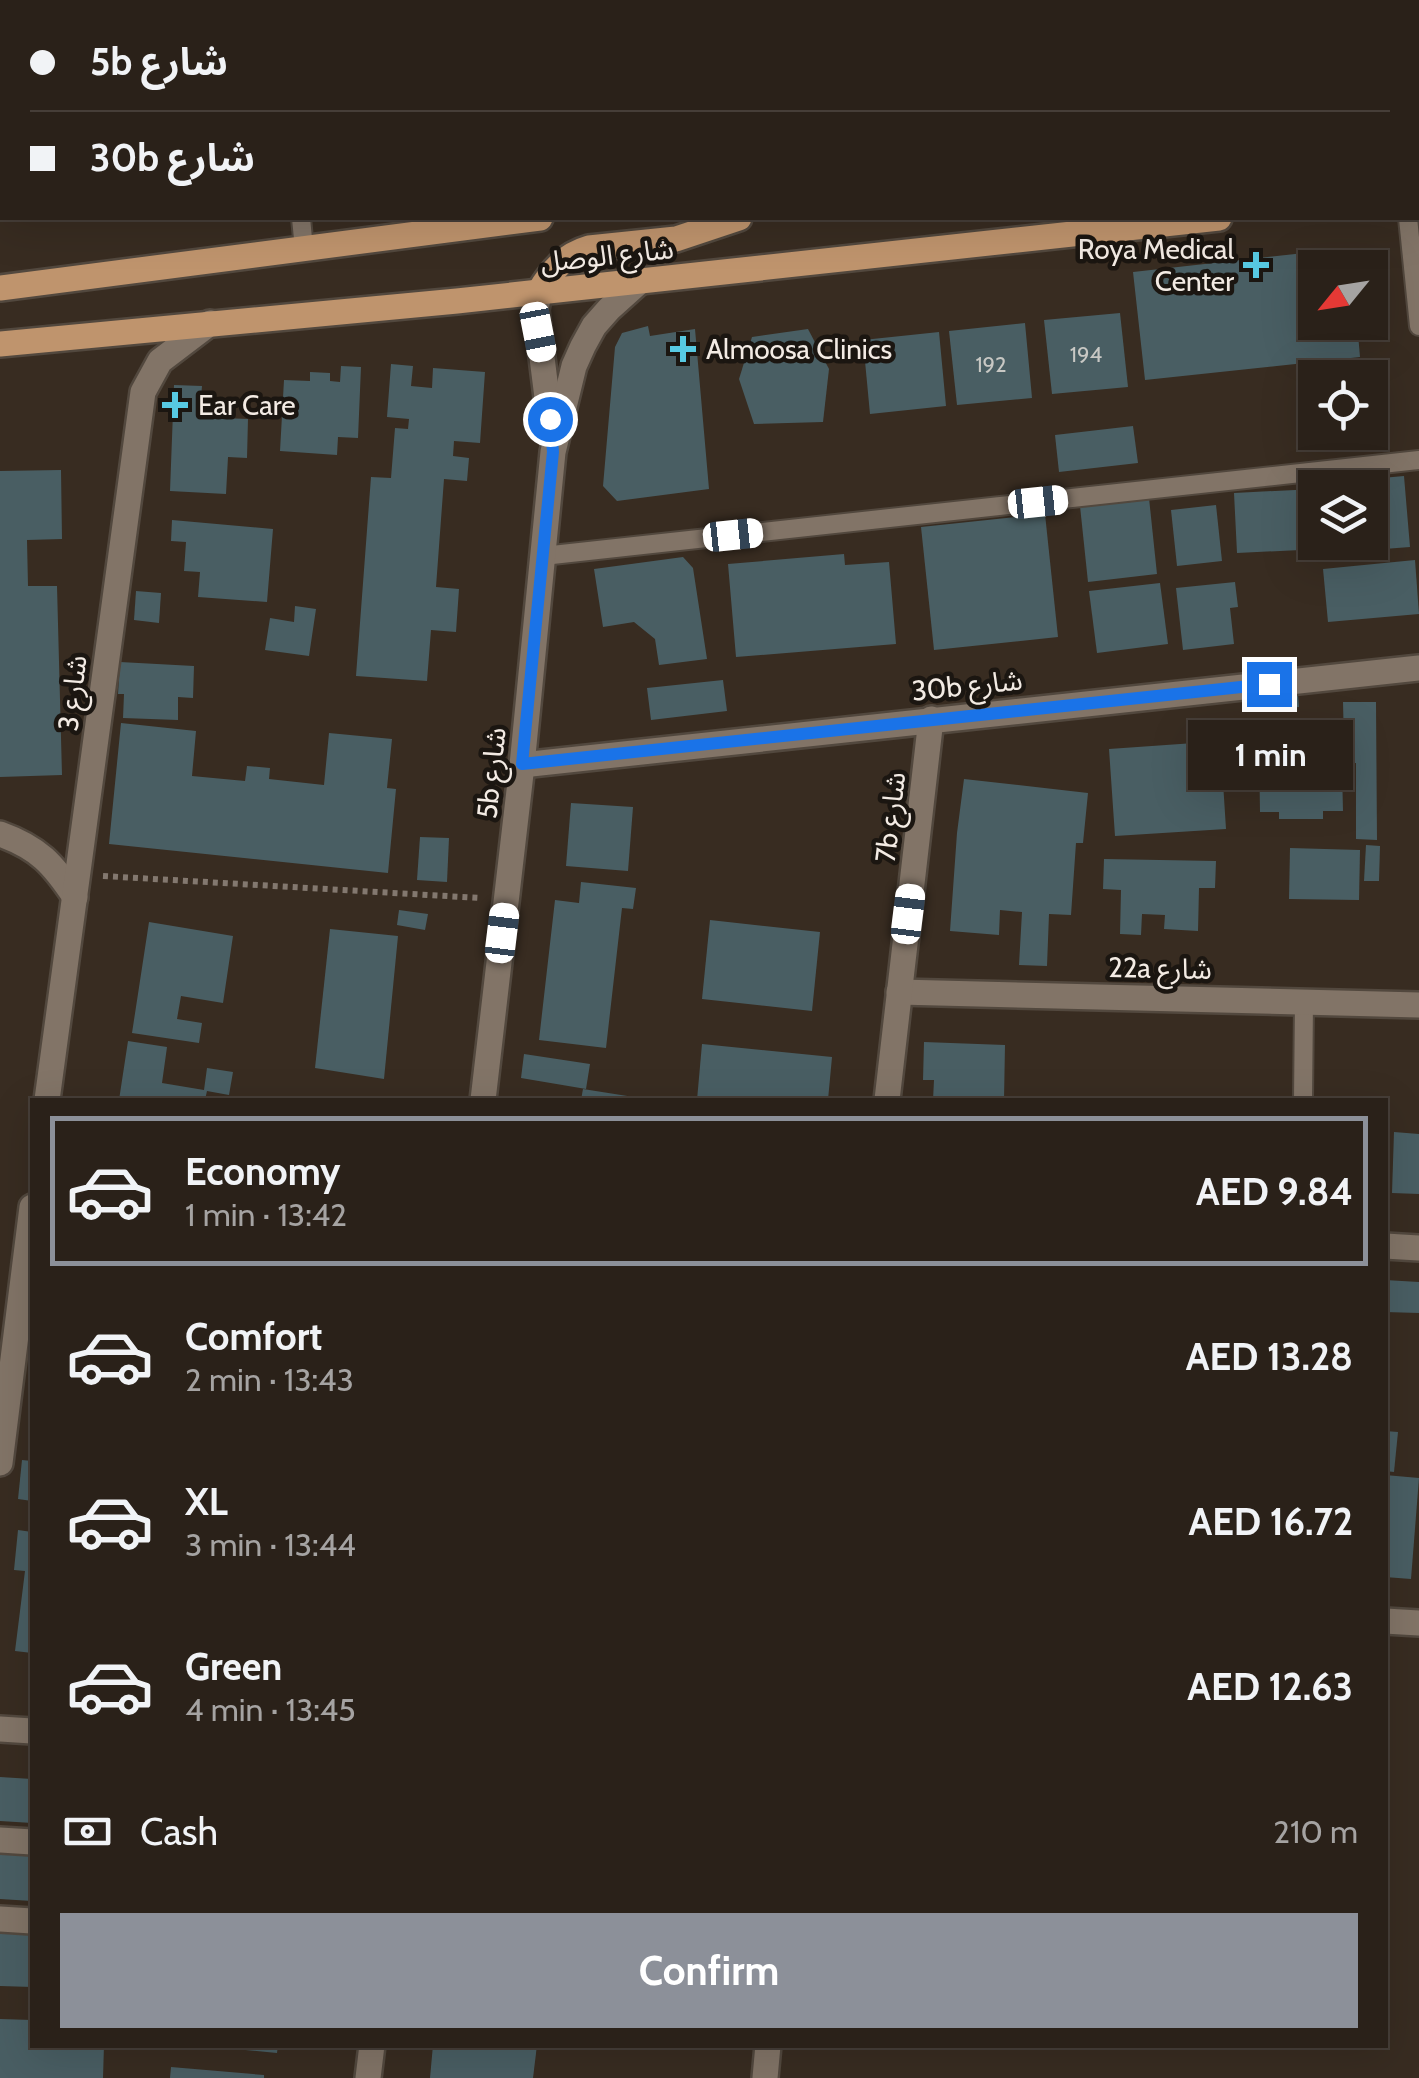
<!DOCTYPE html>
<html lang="en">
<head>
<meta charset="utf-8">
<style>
  :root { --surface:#2a2119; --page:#322922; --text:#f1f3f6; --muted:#a5a3a2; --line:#463e38; --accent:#8c9099 }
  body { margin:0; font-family:Cabin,"Noto Sans Arabic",sans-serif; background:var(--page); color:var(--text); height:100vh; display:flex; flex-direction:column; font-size:38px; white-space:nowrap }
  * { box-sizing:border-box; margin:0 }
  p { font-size:32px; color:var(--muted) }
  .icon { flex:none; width:55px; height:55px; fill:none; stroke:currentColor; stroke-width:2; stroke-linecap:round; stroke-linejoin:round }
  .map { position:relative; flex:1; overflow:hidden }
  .details { position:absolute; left:30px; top:1098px; width:1358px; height:950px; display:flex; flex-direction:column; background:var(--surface); border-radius:0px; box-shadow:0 10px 40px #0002,0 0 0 2px var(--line) }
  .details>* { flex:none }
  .banner { position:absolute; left:0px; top:0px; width:1420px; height:220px; box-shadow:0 10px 40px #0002,0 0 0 2px var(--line); display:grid; align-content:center; height:220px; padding:0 30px; background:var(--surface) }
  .needle { width:65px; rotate:240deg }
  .tools { position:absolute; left:1298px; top:250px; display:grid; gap:20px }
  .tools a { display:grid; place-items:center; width:90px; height:90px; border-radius:0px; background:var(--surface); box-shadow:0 10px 40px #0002,0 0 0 2px var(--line); font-size:50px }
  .end { position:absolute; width:45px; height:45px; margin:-22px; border:12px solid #1a73e8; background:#fff; box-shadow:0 0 0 5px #fff }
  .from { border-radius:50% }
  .bubble { position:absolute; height:70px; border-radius:0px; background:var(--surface); box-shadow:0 10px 40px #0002,0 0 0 2px var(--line); font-size:32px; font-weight:800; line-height:70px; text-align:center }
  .car { position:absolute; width:30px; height:60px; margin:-30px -15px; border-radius:12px; box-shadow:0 0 8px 2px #0007; background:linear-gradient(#fff 24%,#345 0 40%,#fff 0 76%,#345 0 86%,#fff 0) }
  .banner b { display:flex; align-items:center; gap:35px; height:95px; font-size:38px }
  .banner b+b { border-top:2px solid var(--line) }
  .banner i { width:25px; height:25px; background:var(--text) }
  ul { padding:18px 0 0; list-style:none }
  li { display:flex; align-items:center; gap:30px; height:150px; margin:0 20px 15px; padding:0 10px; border:5px solid transparent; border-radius:0px }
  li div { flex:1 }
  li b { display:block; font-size:38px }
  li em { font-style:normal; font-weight:800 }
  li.selected { border-color:var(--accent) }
  li>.icon { width:90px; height:90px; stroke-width:1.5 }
  .pay { display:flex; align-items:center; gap:25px; height:110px; padding:0 30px; font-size:38px }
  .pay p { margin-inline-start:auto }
  .button { display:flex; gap:20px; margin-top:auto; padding:20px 30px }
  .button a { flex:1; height:115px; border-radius:0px; background:var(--accent); color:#fff; font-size:40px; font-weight:800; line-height:115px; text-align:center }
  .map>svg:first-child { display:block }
</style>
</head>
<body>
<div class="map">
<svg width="1419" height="2078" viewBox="0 0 1419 2078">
  <rect width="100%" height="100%" fill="#382c21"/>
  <g fill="#495e63">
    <polygon points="1349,248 1351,268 1315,268 1315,322 1357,322 1360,357 1145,380 1133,272"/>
    <polygon points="1120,313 1128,387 1052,394 1044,320"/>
    <polygon points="1025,323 1032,398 957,405 949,331"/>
    <polygon points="648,326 650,336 695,329 709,489 617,501 603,486 615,347 622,333"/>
    <polygon points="808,329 829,369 823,422 754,424 739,379 752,337"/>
    <polygon points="939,332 946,406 870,414 863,340"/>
    <polygon points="391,364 413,366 411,386 432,388 433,368 485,372 480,443 454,441 453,456 469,458 467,481 444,479 436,587 459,589 456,632 431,630 427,681 356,676 371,477 391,478 395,428 408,429 409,419 387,417"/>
    <polygon points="341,366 361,367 358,438 338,437 337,455 280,451 284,380 310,381 310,372 330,373 330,381 340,382"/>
    <polygon points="174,385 202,386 201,398 224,400 223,418 248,419 247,458 228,457 226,494 170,491"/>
    <polygon points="1133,426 1138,463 1059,472 1055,435"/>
    <polygon points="61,470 62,539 27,540 28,586 57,586 62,775 0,777 0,471"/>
    <polygon points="1404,476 1410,547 1332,553 1331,542 1370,542 1370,488 1327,488 1326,483"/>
    <polygon points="1315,489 1315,542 1320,542 1321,549 1237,553 1234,493"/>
    <polygon points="1149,498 1157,574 1088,582 1080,506"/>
    <polygon points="1216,505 1222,561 1177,566 1171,510"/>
    <polygon points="1045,514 1058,637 934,650 921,527"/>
    <polygon points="172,520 273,529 267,602 198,597 200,572 184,571 186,542 171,541"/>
    <polygon points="844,554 845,565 889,562 896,644 736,657 728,564"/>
    <polygon points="683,557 693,568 707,659 659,665 655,639 634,622 603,627 594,569"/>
    <polygon points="1415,560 1419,614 1328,622 1323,569"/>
    <polygon points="1235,582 1238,607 1230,608 1234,644 1183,650 1176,588"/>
    <polygon points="1160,583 1168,644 1097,653 1089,591"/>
    <polygon points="136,591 161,593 159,623 134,620"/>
    <polygon points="295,606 316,609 309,656 265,650 270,618 294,622"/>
    <polygon points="120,662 194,666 193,698 178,697 178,720 123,718 124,694 118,694"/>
    <polygon points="723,680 727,711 651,720 647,688"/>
    <polygon points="1298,695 1299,707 1265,710 1265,698"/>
    <polygon points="1343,702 1376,702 1377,840 1356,839 1356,763 1351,763 1351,744 1344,745"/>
    <polygon points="121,723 196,731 192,776 245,781 247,766 270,768 269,779 324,785 329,733 392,739 387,788 396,789 388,873 109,844"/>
    <polygon points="1285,733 1308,733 1308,741 1328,741 1329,771 1342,770 1343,811 1323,811 1323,819 1279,819 1279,812 1260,812 1259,748 1285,747"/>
    <polygon points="1237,740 1240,781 1223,782 1226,829 1115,836 1109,749"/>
    <polygon points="964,779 1088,793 1083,843 1076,843 1071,915 1049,914 1047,966 1019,965 1022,912 1000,910 999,935 950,931 957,833"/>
    <polygon points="571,803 633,807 628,871 566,866"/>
    <polygon points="420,837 449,838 447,882 417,880"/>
    <polygon points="1366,845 1380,846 1379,881 1364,881"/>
    <polygon points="1290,848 1360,850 1359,900 1289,899"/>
    <polygon points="1104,859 1216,861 1215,888 1199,888 1198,931 1164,929 1165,915 1142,914 1141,935 1120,934 1121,890 1103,889"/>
    <polygon points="581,882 636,888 633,909 622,908 606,1048 539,1040 555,900 579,903"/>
    <polygon points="399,910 428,914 425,930 397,925"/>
    <polygon points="710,920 820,932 812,1011 702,999"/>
    <polygon points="149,922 233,936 223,1003 181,996 177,1019 202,1023 199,1043 132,1033"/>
    <polygon points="330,929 398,936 384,1079 315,1068"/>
    <polygon points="128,1041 167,1047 162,1083 204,1090 207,1068 233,1072 229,1095 207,1091 205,1100 119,1100"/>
    <polygon points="924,1042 1005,1045 1004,1100 933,1100 934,1080 923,1080"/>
    <polygon points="702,1044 832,1057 828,1100 697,1100"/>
    <polygon points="524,1054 590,1064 586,1089 521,1078"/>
    <polygon points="583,1089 640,1098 640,1100 581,1100"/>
    <polygon points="1394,1132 1419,1134 1419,1194 1392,1193"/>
    <polygon points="1385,1280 1419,1282 1419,1313 1385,1312"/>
    <polygon points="1385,1431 1398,1432 1394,1472 1385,1471"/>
    <polygon points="22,1460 32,1461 32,1501 18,1499"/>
    <polygon points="1385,1475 1419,1478 1411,1579 1385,1577"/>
    <polygon points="18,1530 32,1532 32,1653 15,1651 25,1571 14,1570"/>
    <polygon points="0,1777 32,1779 32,1823 0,1821"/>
    <polygon points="0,1853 32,1856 32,1901 0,1899"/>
    <polygon points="0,1933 32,1934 32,1987 0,1986"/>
    <polygon points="0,2019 32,2020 32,2045 104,2045 103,2078 0,2078"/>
    <polygon points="224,2045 278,2045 277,2053 224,2048"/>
    <polygon points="433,2045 537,2045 533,2078 430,2078"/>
    <polygon points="171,2067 264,2075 264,2078 170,2078"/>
  </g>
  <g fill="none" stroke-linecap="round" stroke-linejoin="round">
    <g stroke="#52483e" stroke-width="22">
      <g id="service">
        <polyline points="276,0 277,2"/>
        <polyline points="397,0 397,2"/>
        <polyline points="1406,0 1406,2"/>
        <polyline points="301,218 304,249"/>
        <polyline points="1408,218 1419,326"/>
        <polyline points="543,556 1419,460"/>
        <polyline points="1303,1100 1304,1002"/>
      </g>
    </g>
    <g stroke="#52483e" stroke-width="30">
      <g id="minor">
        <polyline points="522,765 1419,668"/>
        <path d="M0,834c39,14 53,30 75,63"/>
        <polyline points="899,992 1419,1005"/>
        <polyline points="47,1100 143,392 160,361 210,323"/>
        <polyline points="887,1100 931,719"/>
        <polyline points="1385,1246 1419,1248"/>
        <polyline points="0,1463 32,1207"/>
        <polyline points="1385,1621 1419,1623"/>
        <polyline points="0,1729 32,1731"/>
        <polyline points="0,1840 32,1842"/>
        <polyline points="0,1919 32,1921"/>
        <polyline points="765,2078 768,2045"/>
      </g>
    </g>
    <g stroke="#52483e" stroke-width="30">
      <g id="tertiary">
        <polyline points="539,292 536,310 552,437"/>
        <polyline points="483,1100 522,765 553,452 574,366 583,346 594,326 609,309 639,282"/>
        <polyline points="368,2078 372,2045"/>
      </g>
    </g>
    <g stroke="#52483e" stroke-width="30">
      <g id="primary">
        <polyline points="1418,119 1419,119"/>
        <polyline points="1418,195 1419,195"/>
        <polyline points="0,288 540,218"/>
        <path d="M539,292c12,-21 26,-37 50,-44l87,-9 63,-21"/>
        <polyline points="0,344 457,301 1219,218"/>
      </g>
    </g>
    <polyline stroke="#83786f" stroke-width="6" stroke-dasharray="5 5" stroke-linecap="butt" points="103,876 480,898"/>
    <use href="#service" stroke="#827467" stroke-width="18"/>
    <use href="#minor" stroke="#827467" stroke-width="25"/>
    <use href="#tertiary" stroke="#827467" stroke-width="25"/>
    <use href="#primary" stroke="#bf946d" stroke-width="25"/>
  </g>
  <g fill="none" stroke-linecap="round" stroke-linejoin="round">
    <polyline stroke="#1a73e8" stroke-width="12" points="550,419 553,452 522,764 1269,684"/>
  </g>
  <g fill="#57c9e2" stroke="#1b1611" stroke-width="4">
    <path d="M1251 250h10v10h10v10h-10v10h-10v-10h-10v-10h10z"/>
    <path d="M678 334h10v10h10v10h-10v10h-10v-10h-10v-10h10z"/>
    <path d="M170 390h10v10h10v10h-10v10h-10v-10h-10v-10h10z"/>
  </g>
  <g text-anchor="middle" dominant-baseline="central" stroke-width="9" stroke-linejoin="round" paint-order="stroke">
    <g font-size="22" fill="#c8c8c4">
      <text x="1086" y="354">194</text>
      <text x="991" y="364">192</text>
    </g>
    <g font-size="28" fill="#f3ebe4" stroke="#1b1611" text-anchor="start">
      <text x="1234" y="249" text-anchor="end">Roya Medical<tspan x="1234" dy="32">Center</tspan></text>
      <text x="706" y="349">Almoosa Clinics</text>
      <text x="198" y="405">Ear Care</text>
    </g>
    <g font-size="28" fill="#f3ebe4" stroke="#1b1611">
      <text transform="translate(607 255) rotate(-6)">شارع الوصل</text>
      <text transform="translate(967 685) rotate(-6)">30b شارع</text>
      <text transform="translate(72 693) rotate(-83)">شارع 3</text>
      <text transform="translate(491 773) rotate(-84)">5b شارع</text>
      <text transform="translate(890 817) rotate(-83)">7b شارع</text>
      <text transform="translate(1160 968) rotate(1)">22a شارع</text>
    </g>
  </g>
</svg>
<div class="tools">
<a><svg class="needle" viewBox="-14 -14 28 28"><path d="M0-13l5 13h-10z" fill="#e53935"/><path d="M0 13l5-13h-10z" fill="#a5a3a2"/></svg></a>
<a><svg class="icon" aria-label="locate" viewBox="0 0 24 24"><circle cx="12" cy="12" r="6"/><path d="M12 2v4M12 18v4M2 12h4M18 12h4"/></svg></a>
<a><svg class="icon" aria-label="layers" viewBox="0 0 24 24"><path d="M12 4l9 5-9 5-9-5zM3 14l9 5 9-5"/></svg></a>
</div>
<i class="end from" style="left:550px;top:419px"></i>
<i class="end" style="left:1269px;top:684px"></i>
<div class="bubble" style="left:1188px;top:720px;width:165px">1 min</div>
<i class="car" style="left:538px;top:332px;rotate:169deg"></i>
<i class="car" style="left:1038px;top:502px;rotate:84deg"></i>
<i class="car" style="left:733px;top:535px;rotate:84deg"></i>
<i class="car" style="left:908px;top:914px;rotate:7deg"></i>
<i class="car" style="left:502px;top:933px;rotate:7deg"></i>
<div class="banner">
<b><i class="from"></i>5b شارع</b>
<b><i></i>30b شارع</b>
</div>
<section class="details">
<ul>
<li class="selected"><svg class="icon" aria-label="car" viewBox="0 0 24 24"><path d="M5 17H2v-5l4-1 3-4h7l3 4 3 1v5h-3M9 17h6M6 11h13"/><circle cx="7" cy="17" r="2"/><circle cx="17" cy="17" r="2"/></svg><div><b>Economy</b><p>1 min · 13:42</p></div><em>AED 9.84</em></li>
<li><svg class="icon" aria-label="car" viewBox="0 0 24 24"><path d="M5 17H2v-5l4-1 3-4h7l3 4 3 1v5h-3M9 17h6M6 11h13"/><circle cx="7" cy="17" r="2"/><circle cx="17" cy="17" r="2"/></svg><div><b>Comfort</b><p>2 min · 13:43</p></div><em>AED 13.28</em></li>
<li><svg class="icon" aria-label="car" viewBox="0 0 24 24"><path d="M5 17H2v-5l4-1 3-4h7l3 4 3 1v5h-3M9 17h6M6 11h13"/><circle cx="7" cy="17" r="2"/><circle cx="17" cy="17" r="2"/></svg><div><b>XL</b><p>3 min · 13:44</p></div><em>AED 16.72</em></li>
<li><svg class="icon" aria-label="car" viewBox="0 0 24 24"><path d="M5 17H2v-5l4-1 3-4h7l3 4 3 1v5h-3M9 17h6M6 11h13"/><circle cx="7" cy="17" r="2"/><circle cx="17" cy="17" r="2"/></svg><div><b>Green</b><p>4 min · 13:45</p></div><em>AED 12.63</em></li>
</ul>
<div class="pay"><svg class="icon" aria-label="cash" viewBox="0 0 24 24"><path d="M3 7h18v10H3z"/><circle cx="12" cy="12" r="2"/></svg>Cash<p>210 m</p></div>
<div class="button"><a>Confirm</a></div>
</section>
</div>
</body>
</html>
